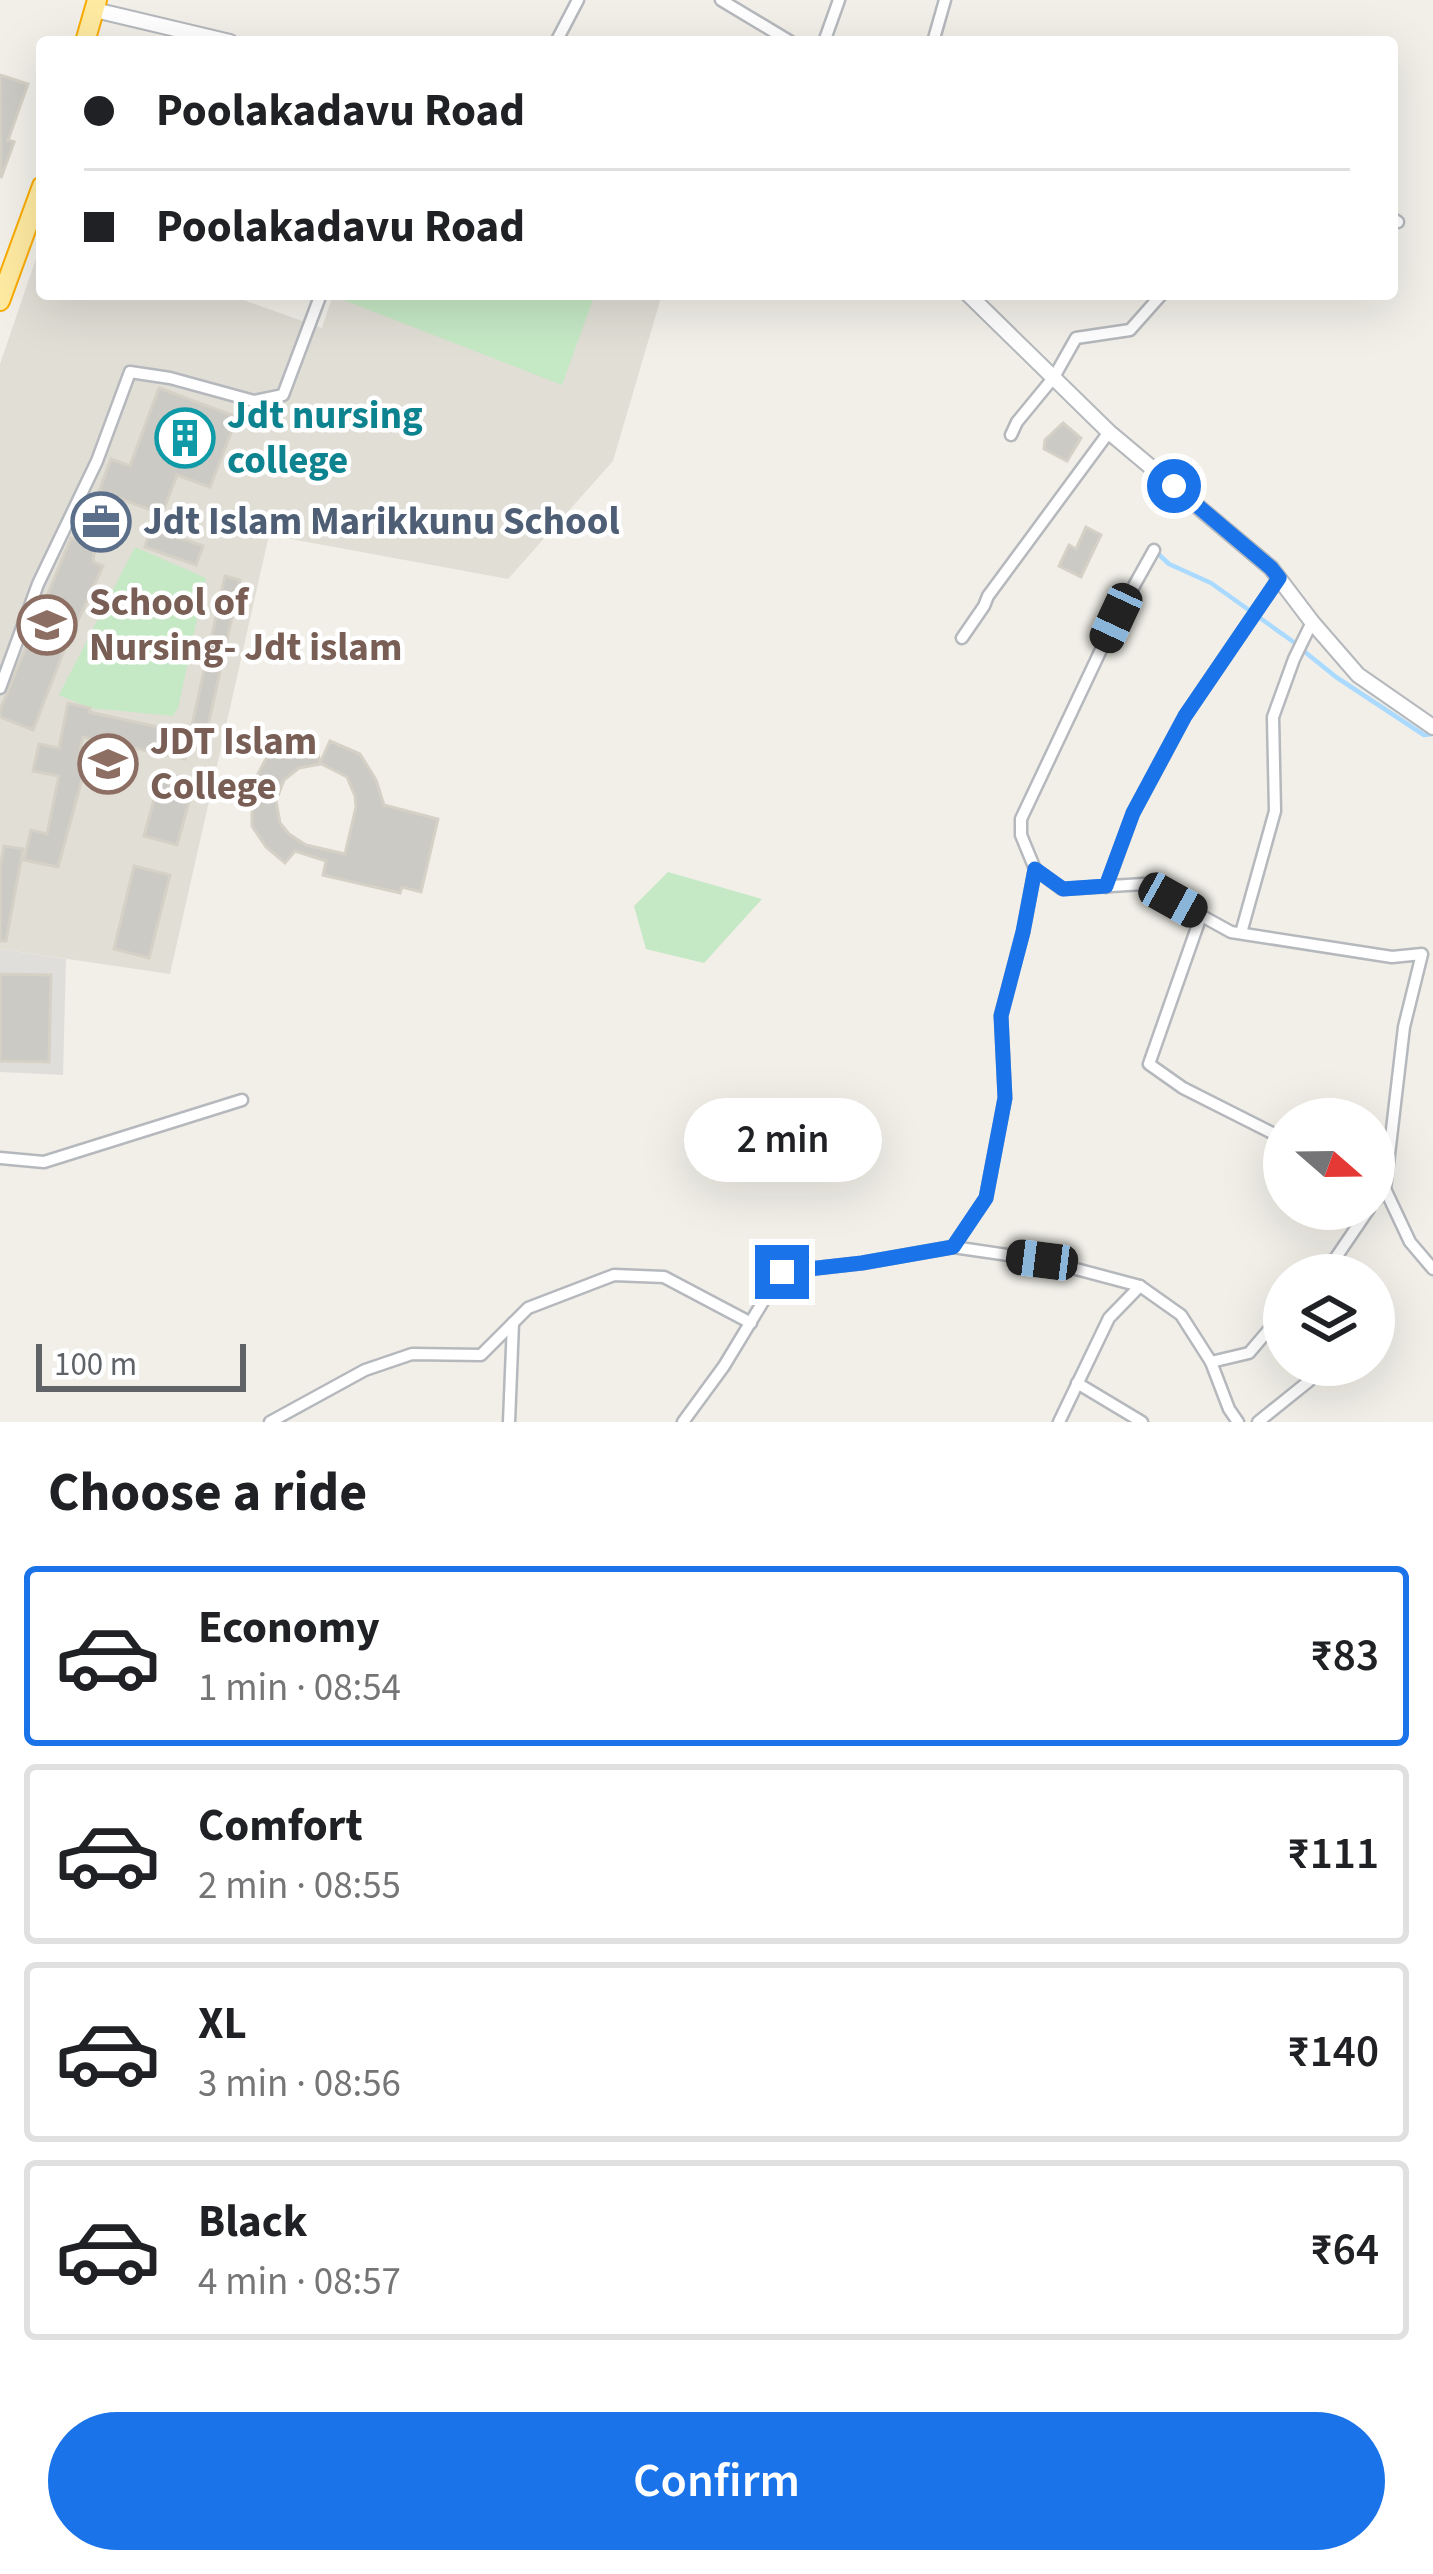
<!DOCTYPE html>
<html lang="en">
<head>
<meta charset="utf-8">
<style>
  :root { --surface:#fff; --page:#f2f2f2; --text:#202124; --muted:#757577; --line:#e0e0e0; --accent:#1a73e8 }
  body { margin:0; font-family:"Source Sans 3",sans-serif; background:var(--page); color:var(--text); height:100vh; display:flex; flex-direction:column; font-size:45px; white-space:nowrap }
  * { box-sizing:border-box; margin:0 }
  p { font-size:39px; color:var(--muted) }
  .icon { flex:none; width:66px; height:66px; fill:none; stroke:currentColor; stroke-width:2; stroke-linecap:round; stroke-linejoin:round }
  .map { position:relative; height:1422px; overflow:hidden }
  .drawer { display:flex; flex-direction:column; background:var(--surface); flex:1 }
  .drawer>* { flex:none }
  .guide { position:absolute; left:36px; top:36px; width:1362px; height:264px; border-radius:12px; box-shadow:0 12px 48px #0002; display:grid; align-content:center; height:264px; padding:0 48px; background:var(--surface) }
  .needle { width:78px; rotate:110deg }
  .buttons { position:absolute; left:1263px; top:1098px; display:grid; gap:24px }
  .buttons a { display:grid; place-items:center; width:132px; height:132px; border-radius:50%; background:var(--surface); box-shadow:0 12px 48px #0002; font-size:60px }
  .scale { position:absolute; left:36px; bottom:30px; width:210px; box-sizing:border-box; padding-left:12px; border:6px solid #5f6368; border-top:0; font-size:33px; line-height:42px; white-space:nowrap; color:#5f6368; -webkit-text-stroke:9px #fff; paint-order:stroke }
  .end { position:absolute; width:54px; height:54px; margin:-27px; border:15px solid #1a73e8; background:#fff; box-shadow:0 0 0 6px #fff }
  .from { border-radius:50% }
  .bubble { position:absolute; height:84px; border-radius:42px; background:var(--surface); box-shadow:0 12px 48px #0002; font-size:39px; font-weight:600; line-height:84px; text-align:center }
  .car { position:absolute; width:36px; height:72px; margin:-36px -18px; border-radius:15px; box-shadow:0 0 9px 3px #0007; background:linear-gradient(#222 24%,#8ab4d8 0 40%,#222 0 76%,#8ab4d8 0 86%,#222 0) }
  .guide b { display:flex; align-items:center; gap:42px; height:114px; font-size:45px }
  .guide b+b { border-top:3px solid var(--line) }
  .guide i { width:30px; height:30px; background:var(--text) }
  ul { padding:0; list-style:none }
  li { display:flex; align-items:center; gap:36px; height:180px; margin:0 24px 18px; padding:0 24px; border:6px solid var(--line); border-radius:12px }
  li div { flex:1 }
  li b { display:block; font-size:45px }
  li em { font-style:normal; font-weight:600 }
  li.active { border-color:var(--accent) }
  li>.icon { width:108px; height:108px; stroke-width:1.5 }
  h2 { padding:0 48px; font-size:54px; line-height:144px }
  .cta { display:flex; gap:24px; margin-top:auto; padding:24px 48px }
  .cta a { flex:1; height:138px; border-radius:72px; background:var(--accent); color:#fff; font-size:48px; font-weight:600; line-height:138px; text-align:center }
  .map>svg:first-child { display:block }
</style>
</head>
<body>
<div class="map">
<svg width="1433" height="1422" viewBox="0 0 1433 1422">
  <rect width="100%" height="100%" fill="#f1efe8"/>
  <polygon fill="#e0deda" points="0,949 66,959 63,1075 0,1072"/>
  <polygon fill="#e1ded6" points="42,241 42,294 227,294 322,328 333,294 662,294 613,461 508,579 269,535 170,974 0,949 0,364"/>
  <g fill="#c5e8c5">
    <polygon points="343,294 595,294 562,385 341,299"/>
    <polygon points="135,547 206,578 178,708 173,716 90,708 59,695"/>
    <polygon points="668,872 762,899 704,963 646,949 634,906"/>
  </g>
  <g fill="none" stroke-linecap="round" stroke-linejoin="round">
    <g stroke="#aadaff" stroke-width="4.5">
      <polyline points="1154,550 1169,564 1211,583 1295,643"/>
      <polyline points="1300,648 1336,677 1424,735 1433,734"/>
    </g>
  </g>
  <g fill="#cccac5" stroke="#d6d1c6" stroke-width="3">
    <polygon points="0,75 28,84 8,140 14,142 1,178"/>
    <polygon points="159,388 237,417 210,487 177,475 162,514 99,491 111,459 130,466"/>
    <polygon points="1063,423 1081,438 1067,461 1044,449 1045,440"/>
    <polygon points="1086,527 1101,535 1081,577 1059,566 1069,545 1076,549"/>
    <polygon points="151,528 203,546 196,565 145,547"/>
    <polygon points="71,538 95,545 93,562 103,566 63,653 33,730 0,717 0,710"/>
    <polygon points="225,576 240,580 203,749 188,745 185,759 83,737 78,759 87,761 58,867 24,860 31,830 47,834 59,776 33,771 39,744 59,748 68,703 90,708 89,712 190,734"/>
    <polygon points="315,739 320,764 299,768 284,780 276,801 280,823 289,834 306,845 345,854 356,807 355,796 347,777 320,763 330,741 360,754 376,780 384,805 438,819 421,892 402,887 400,893 323,875 326,861 295,851 285,863 266,847 252,826 252,785 266,759 287,744"/>
    <polygon points="161,774 194,784 177,845 144,836"/>
    <polygon points="4,846 23,849 6,941 0,941 0,869"/>
    <polygon points="134,866 170,875 149,958 114,949"/>
    <polygon points="0,974 51,975 49,1062 0,1061"/>
  </g>
  <g fill="none" stroke-linecap="round" stroke-linejoin="round">
    <g stroke="#b5b8bc" stroke-width="15">
      <g id="minor">
        <polyline points="721,0 791,42"/>
        <polyline points="556,42 578,0"/>
        <polyline points="824,42 839,0"/>
        <polyline points="933,42 945,0"/>
        <polyline points="1392,218 1398,222"/>
        <polyline points="1011,435 1017,422 1054,377 1076,338 1130,330 1162,294"/>
        <polyline points="962,638 984,606 988,596 1109,432"/>
        <polyline points="0,688 38,584 97,461 130,372 170,378 254,401 283,395 321,294"/>
        <polyline points="1035,869 1021,835 1021,819 1116,618 1154,550"/>
        <polyline points="1106,887 1133,813 1185,716 1279,578"/>
        <polyline points="1201,916 1149,1064 1183,1088 1284,1139"/>
        <polyline points="1241,933 1275,811 1273,717 1294,659 1312,622"/>
        <polyline points="0,1158 44,1162 242,1100"/>
        <polyline points="1374,1184 1385,1189 1410,1242 1433,1269"/>
        <polyline points="953,1247 986,1198 1005,1098 1001,1015 1023,932 1035,869 1062,889 1144,884 1231,932 1392,957 1422,954 1404,1027 1385,1189 1374,1202"/>
        <polyline points="1324,1275 1369,1209"/>
        <polyline points="1211,1362 1229,1409 1238,1422"/>
        <polyline points="1077,1383 1142,1422"/>
        <polyline points="270,1422 365,1370 412,1354 481,1355 528,1308 614,1275 664,1277 751,1323"/>
        <polyline points="509,1422 513,1323"/>
        <polyline points="683,1422 724,1366 781,1272 862,1263 953,1247 1042,1260 1140,1286 1181,1315 1211,1362 1249,1353 1284,1312"/>
        <polyline points="1059,1422 1109,1318 1140,1286"/>
        <polyline points="1258,1422 1309,1381 1321,1365"/>
      </g>
    </g>
    <g stroke="#b5b8bc" stroke-width="18">
      <g id="tertiary">
        <polyline points="95,10 230,42"/>
        <polyline points="968,294 1109,432 1271,568 1312,622 1358,675 1433,727"/>
      </g>
    </g>
    <g stroke="#f9ab00" stroke-width="22">
      <g id="trunk">
        <polyline points="85,42 97,0"/>
        <polyline points="0,301 42,186"/>
      </g>
    </g>
    <use href="#minor" stroke="#fff" stroke-width="10"/>
    <use href="#tertiary" stroke="#fff" stroke-width="14"/>
    <use href="#trunk" stroke="#feeaa1" stroke-width="18"/>
  </g>
  <g fill="none" stroke-linecap="round" stroke-linejoin="round">
    <polyline stroke="#1a73e8" stroke-width="15" points="782,1272 862,1263 953,1247 986,1198 1005,1098 1001,1016 1023,932 1035,869 1063,889 1106,886 1133,813 1185,716 1279,578 1271,568 1174,486"/>
  </g>
  <defs>
    <g id="building-ring" transform="scale(3)"><circle r="9.5" fill="#fff" stroke="#0f9aa8" stroke-width="1.5"/><path d="M-4-6H4V6H1V3H-1V6H-4ZM-2.5-4.3h1.7v1.8h-1.7ZM.8-4.3h1.7v1.8H.8ZM-2.5-1h1.7V.8h-1.7ZM.8-1h1.7V.8H.8Z" fill="#0f9aa8"/></g>
    <g id="office-ring" transform="scale(3)"><circle r="9.5" fill="#fff" stroke="#5c6f8a" stroke-width="1.5"/><path d="M-6-3h4V-5.5h4V-3h4V5H-6ZM-1-4.5V-3h2v-1.5ZM-6 0V1H6V0Z" fill="#5c6f8a"/></g>
    <g id="school-ring" transform="scale(3)"><circle r="9.5" fill="#fff" stroke="#8d6e63" stroke-width="1.5"/><path d="M0-5L7-2L0 1L-7-2ZM-4 1L0 2.5L4 1V4Q0 6-4 4Z" fill="#8d6e63"/></g>
    <g id="university-ring" transform="scale(3)"><circle r="9.5" fill="#fff" stroke="#8d6e63" stroke-width="1.5"/><path d="M0-5L7-2L0 1L-7-2ZM-4 1L0 2.5L4 1V4Q0 6-4 4Z" fill="#8d6e63"/></g>
  </defs>
  <g fill-rule="evenodd">
    <use href="#building-ring" x="185" y="438"/>
    <use href="#office-ring" x="101" y="522"/>
    <use href="#school-ring" x="47" y="625"/>
    <use href="#university-ring" x="108" y="764"/>
  </g>
  <g text-anchor="middle" dominant-baseline="central" stroke-width="9" stroke-linejoin="round" paint-order="stroke">
    <g font-size="39" font-weight="bold" fill="#0d838f" stroke="#fff" text-anchor="start">
      <text x="227" y="416">Jdt nursing<tspan x="227" dy="45">college</tspan></text>
    </g>
    <g font-size="39" font-weight="bold" fill="#4e5e75" stroke="#fff" text-anchor="start">
      <text x="143" y="522">Jdt Islam Marikkunu School</text>
    </g>
    <g font-size="39" font-weight="bold" fill="#785e54" stroke="#fff" text-anchor="start">
      <text x="89" y="603">School of<tspan x="89" dy="45">Nursing- Jdt islam</tspan></text>
      <text x="150" y="742">JDT Islam<tspan x="150" dy="45">College</tspan></text>
    </g>
  </g>
</svg>
<div class="buttons">
<a><svg class="needle" viewBox="-14 -14 28 28"><path d="M0-13l5 13h-10z" fill="#e53935"/><path d="M0 13l5-13h-10z" fill="#757577"/></svg></a>
<a><svg class="icon" aria-label="layers" viewBox="0 0 24 24"><path d="M12 4l9 5-9 5-9-5zM3 14l9 5 9-5"/></svg></a>
</div>
<div class="scale">100 m</div>
<i class="end from" style="left:1174px;top:486px"></i>
<i class="end" style="left:782px;top:1272px"></i>
<div class="bubble" style="left:684px;top:1098px;width:198px">2 min</div>
<i class="car" style="left:1116px;top:618px;rotate:205deg"></i>
<i class="car" style="left:1173px;top:900px;rotate:119deg"></i>
<i class="car" style="left:1042px;top:1260px;rotate:277deg"></i>
<div class="guide">
<b><i class="from"></i>Poolakadavu Road</b>
<b><i></i>Poolakadavu Road</b>
</div>
</div>
<section class="drawer">
<h2>Choose a ride</h2>
<ul>
<li class="active"><svg class="icon" aria-label="car" viewBox="0 0 24 24"><path d="M5 17H2v-5l4-1 3-4h7l3 4 3 1v5h-3M9 17h6M6 11h13"/><circle cx="7" cy="17" r="2"/><circle cx="17" cy="17" r="2"/></svg><div><b>Economy</b><p>1 min · 08:54</p></div><em>₹83</em></li>
<li><svg class="icon" aria-label="car" viewBox="0 0 24 24"><path d="M5 17H2v-5l4-1 3-4h7l3 4 3 1v5h-3M9 17h6M6 11h13"/><circle cx="7" cy="17" r="2"/><circle cx="17" cy="17" r="2"/></svg><div><b>Comfort</b><p>2 min · 08:55</p></div><em>₹111</em></li>
<li><svg class="icon" aria-label="car" viewBox="0 0 24 24"><path d="M5 17H2v-5l4-1 3-4h7l3 4 3 1v5h-3M9 17h6M6 11h13"/><circle cx="7" cy="17" r="2"/><circle cx="17" cy="17" r="2"/></svg><div><b>XL</b><p>3 min · 08:56</p></div><em>₹140</em></li>
<li><svg class="icon" aria-label="car" viewBox="0 0 24 24"><path d="M5 17H2v-5l4-1 3-4h7l3 4 3 1v5h-3M9 17h6M6 11h13"/><circle cx="7" cy="17" r="2"/><circle cx="17" cy="17" r="2"/></svg><div><b>Black</b><p>4 min · 08:57</p></div><em>₹64</em></li>
</ul>
<div class="cta"><a>Confirm</a></div>
</section>
</body>
</html>
